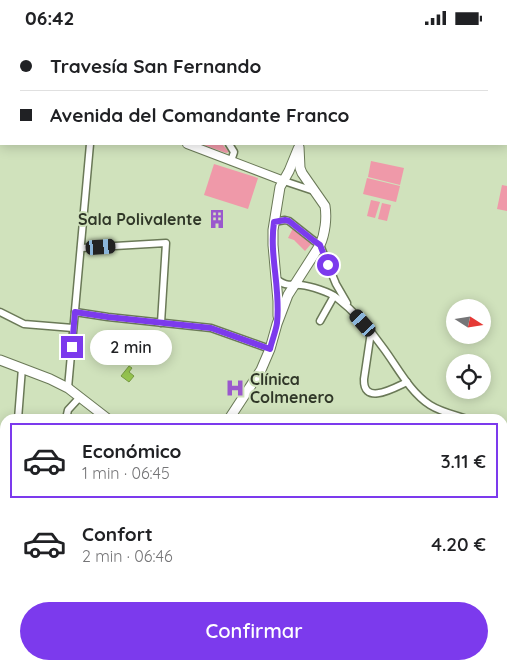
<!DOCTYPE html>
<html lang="es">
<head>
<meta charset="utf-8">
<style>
  :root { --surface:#fff; --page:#f6f6f6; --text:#202124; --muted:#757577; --line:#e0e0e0; --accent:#7c3aed }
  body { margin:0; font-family:Quicksand,sans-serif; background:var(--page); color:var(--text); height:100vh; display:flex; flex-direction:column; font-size:19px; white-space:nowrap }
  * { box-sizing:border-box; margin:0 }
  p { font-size:16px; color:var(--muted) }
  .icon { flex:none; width:28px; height:28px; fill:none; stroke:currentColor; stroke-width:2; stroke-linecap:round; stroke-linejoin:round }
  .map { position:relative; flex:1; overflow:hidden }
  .details { position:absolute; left:0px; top:379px; width:508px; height:256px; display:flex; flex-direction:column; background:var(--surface); border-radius:15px 15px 0 0; box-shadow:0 2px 12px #0003 }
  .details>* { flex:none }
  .top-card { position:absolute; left:0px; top:0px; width:508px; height:110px; box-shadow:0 2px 12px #0003; display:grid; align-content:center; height:110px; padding:0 20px; background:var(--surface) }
  .needle { width:32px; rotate:102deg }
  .fabs { position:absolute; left:446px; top:264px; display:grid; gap:10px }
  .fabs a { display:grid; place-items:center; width:45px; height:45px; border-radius:50%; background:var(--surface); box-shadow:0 2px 12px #0003; font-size:25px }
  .end { position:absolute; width:22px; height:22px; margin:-11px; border:6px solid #7c3aed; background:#fff; box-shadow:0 0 0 2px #fff }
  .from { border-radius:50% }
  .bubble { position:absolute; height:35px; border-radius:18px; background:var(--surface); box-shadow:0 2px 12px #0003; font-size:16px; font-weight:600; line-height:35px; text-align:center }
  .car { position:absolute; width:15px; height:30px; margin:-15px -8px; border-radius:6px; box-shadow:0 0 4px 1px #0007; background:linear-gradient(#222 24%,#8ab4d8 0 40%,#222 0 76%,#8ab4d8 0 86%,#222 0) }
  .top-card b { display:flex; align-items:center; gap:18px; height:48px; font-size:19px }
  .top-card b+b { border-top:1px solid var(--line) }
  .top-card i { width:12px; height:12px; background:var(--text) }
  ul { padding:9px 0 0; list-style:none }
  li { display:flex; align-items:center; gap:15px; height:75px; margin:0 10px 8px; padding:0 10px; border:2px solid transparent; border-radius:0px }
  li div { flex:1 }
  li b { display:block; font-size:19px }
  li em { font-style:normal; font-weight:600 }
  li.active { border-color:var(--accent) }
  li>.icon { width:45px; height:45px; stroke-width:1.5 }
  .action { display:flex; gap:10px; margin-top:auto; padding:10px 20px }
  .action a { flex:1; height:58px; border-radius:30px; background:var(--accent); color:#fff; font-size:20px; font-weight:600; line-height:58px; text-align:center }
  .status { display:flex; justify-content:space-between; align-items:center; height:35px; padding:0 25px; background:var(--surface); direction:ltr }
  .status svg { height:14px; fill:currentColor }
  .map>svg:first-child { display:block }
</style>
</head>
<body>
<div class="status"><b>06:42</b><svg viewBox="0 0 49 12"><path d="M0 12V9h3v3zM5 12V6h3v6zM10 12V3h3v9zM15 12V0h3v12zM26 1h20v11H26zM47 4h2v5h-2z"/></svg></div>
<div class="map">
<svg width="507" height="634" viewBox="0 0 507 634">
  <rect width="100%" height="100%" fill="#d0e2bc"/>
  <g fill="#ef99a9">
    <polygon points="201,109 222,109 229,117 226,118"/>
    <polygon points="371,126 404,133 400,150 368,142"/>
    <polygon points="214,129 258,143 248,174 204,160"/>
    <polygon points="367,143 400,151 396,167 363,159"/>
    <polygon points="502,150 507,151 507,176 497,174"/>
    <polygon points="371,165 380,167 375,183 367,181"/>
    <polygon points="382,168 391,170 387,186 378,184"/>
    <polygon points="293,193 311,209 305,216 294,205 288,203"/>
    <polygon points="503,528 507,533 507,553 503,556 502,555"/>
    <polygon points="507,616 507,634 496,634 481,631 483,630 502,630 503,619"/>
    <polygon points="74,630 107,630 102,634 72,634"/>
  </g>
  <polygon fill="#95c44e" stroke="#779a43" points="129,331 132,333 129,337 134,341 129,347 121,341"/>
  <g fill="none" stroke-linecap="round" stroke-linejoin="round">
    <polyline stroke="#b0c09e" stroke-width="9" stroke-dasharray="9 4.5" stroke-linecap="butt" points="465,634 477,630"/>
    <g stroke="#6a7957" stroke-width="9">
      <g id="minor">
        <polyline points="118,0 120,1"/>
        <polyline points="28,1 29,0"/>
        <polyline points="395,1 395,0"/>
        <polyline points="418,1 418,0"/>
        <polyline points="506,24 507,25"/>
        <polyline points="506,64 507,64"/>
        <polyline points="0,78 1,75"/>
        <polyline points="229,109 234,117 231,126"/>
        <polyline points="284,146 314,156"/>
        <polyline points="274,187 285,185 289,186 313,205 320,210 336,249 347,268"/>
        <polyline points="81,213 166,208 161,288"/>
        <path d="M276,244c11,8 13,5 25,6 9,1 29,7 36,13 17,13 35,34 47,51 14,19 26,43 46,56 11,7 25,10 37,14"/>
        <polyline points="0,277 24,289 73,293"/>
        <polyline points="75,277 108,282 211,293 270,314"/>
        <polyline points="320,286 334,261"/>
        <path d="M371,297l-7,47c-1,27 30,9 43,3"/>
        <polyline points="68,353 90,109"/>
        <polyline points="18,384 22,333"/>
        <polyline points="66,384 68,375 80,362"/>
        <polyline points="502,397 507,398"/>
        <polyline points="0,447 5,451"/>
        <polyline points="0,564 5,568"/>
        <polyline points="0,630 5,628"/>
        <polyline points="48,630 49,634"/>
        <polyline points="23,634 24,630"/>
        <polyline points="144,634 156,632 165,634"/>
        <polyline points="222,634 223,630"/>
      </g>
    </g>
    <g stroke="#6a7957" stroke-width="10">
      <g id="tertiary">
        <polyline points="0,31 1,32"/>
        <polyline points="187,109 284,146"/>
      </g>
    </g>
    <g stroke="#6a7957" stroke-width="11">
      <g id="secondary">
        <polyline points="312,1 312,0"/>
        <polyline points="278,281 278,266 273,210 273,195 280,152 289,136 298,114"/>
        <polyline points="0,325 50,344 68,353 108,384"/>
        <path d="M229,384l32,-49 9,-21 7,-25 11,-29 32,-50c5,-11 7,-27 5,-39l-23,-33 -2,-5 -1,-21"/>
        <polyline points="502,597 507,596"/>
        <polyline points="502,616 507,613"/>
        <polyline points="405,630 410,634"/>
        <polyline points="425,630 441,634"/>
        <polyline points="54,634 55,630"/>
        <polyline points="66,634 67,630"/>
      </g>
    </g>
    <g stroke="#6a7957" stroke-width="14">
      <polyline id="motorway" points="454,630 467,634"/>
    </g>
    <use href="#minor" stroke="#fff" stroke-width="6"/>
    <use href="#tertiary" stroke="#fff" stroke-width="8"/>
    <use href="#secondary" stroke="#fff" stroke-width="9"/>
    <use href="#motorway" stroke="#fff" stroke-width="11"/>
  </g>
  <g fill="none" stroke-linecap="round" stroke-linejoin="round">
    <path stroke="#7c3aed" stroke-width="6" d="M72,312l3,-35 33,5 103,11 59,21c2,-9 6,-18 7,-26 4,-34 -8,-67 -3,-101l11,-2 4,1 24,19 7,5 8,20"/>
  </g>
  <defs>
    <g id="building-bare" transform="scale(1.5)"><path d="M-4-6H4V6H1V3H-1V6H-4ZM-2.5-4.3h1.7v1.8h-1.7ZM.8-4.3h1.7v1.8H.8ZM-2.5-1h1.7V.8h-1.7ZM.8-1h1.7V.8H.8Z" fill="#9a58cd" stroke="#d0e2bc" stroke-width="2.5" paint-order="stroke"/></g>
    <g id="hospital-bare" transform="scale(1.5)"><path d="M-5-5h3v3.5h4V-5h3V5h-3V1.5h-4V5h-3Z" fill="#9a58cd" stroke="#d0e2bc" stroke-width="2.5" paint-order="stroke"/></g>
  </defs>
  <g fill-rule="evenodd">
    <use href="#building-bare" x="217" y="184"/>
    <use href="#hospital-bare" x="235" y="353"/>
  </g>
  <g text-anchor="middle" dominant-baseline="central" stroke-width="4" stroke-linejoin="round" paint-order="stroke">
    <g font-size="16" font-weight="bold" fill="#303728" stroke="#d0e2bc" text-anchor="end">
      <text x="202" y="184">Sala Polivalente</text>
      <text x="250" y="344" text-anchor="start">Clínica<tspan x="250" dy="18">Colmenero</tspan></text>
    </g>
  </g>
</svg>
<div class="fabs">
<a><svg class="needle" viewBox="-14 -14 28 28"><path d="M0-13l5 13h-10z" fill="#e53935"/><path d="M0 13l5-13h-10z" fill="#757577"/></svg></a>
<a><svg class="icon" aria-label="locate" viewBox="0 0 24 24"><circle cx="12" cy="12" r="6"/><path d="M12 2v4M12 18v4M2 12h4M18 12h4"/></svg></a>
</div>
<i class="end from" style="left:328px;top:230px"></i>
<i class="end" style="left:72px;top:312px"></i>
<div class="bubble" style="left:90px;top:295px;width:82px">2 min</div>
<i class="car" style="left:101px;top:212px;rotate:86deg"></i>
<i class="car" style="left:363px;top:288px;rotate:318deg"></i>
<div class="top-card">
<b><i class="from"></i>Travesía San Fernando</b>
<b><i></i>Avenida del Comandante Franco</b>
</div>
<section class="details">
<ul>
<li class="active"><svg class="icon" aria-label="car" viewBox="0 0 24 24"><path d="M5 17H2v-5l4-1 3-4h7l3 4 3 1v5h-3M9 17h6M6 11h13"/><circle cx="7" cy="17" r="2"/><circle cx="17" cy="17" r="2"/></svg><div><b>Económico</b><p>1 min · 06:45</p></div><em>3.11 €</em></li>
<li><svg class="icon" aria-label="car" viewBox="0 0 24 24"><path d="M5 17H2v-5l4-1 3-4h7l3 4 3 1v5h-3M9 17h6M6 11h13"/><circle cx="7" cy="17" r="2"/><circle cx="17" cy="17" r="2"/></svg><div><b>Confort</b><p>2 min · 06:46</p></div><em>4.20 €</em></li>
</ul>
<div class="action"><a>Confirmar</a></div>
</section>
</div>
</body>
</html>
